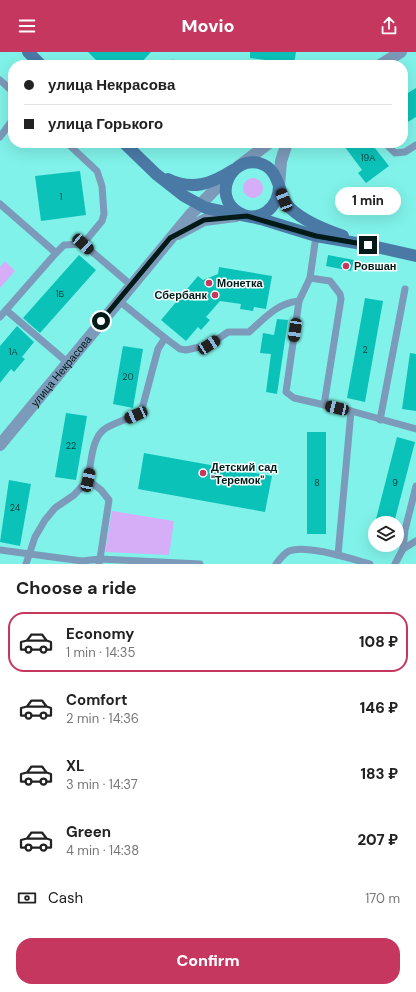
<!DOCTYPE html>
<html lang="en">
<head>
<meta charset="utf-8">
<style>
  :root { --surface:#fff; --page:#f6f6f6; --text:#222; --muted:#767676; --line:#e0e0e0; --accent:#c6375f }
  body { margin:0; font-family:"DM Sans",sans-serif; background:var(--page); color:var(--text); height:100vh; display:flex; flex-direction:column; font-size:15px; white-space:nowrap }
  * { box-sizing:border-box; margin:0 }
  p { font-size:13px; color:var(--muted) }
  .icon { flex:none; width:22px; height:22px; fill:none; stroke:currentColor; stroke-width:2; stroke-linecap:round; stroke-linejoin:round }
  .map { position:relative; height:512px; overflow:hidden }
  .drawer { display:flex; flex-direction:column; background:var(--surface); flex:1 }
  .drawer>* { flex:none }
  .top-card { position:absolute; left:8px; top:8px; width:400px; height:88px; border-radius:16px; box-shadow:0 4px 16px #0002; display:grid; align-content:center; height:88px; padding:0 16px; background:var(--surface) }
  .fabs { position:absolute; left:368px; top:464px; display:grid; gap:8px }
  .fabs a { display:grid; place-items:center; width:36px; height:36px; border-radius:50%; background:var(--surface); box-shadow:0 4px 16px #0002; font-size:20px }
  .end { position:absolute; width:18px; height:18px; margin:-9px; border:5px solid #021b19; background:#fff; box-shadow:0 0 0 2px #fff }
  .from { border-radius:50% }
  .bubble { position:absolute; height:28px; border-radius:14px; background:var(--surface); box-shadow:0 4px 16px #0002; font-size:13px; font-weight:800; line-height:28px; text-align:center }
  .car { position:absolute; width:12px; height:24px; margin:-12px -6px; border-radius:5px; box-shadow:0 0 3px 1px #0007; background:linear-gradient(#222 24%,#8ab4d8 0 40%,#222 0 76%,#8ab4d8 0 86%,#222 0) }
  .top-card b { display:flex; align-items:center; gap:14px; height:38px; font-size:15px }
  .top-card b+b { border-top:1px solid var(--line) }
  .top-card i { width:10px; height:10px; background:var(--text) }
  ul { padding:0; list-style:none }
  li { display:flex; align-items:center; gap:12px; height:60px; margin:0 8px 6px; padding:0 8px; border:2px solid transparent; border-radius:16px }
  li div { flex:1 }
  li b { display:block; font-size:15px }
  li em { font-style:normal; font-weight:800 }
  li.current { border-color:var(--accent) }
  li>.icon { width:36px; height:36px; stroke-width:1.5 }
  h2 { padding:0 16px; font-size:18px; line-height:48px }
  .pay { display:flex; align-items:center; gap:10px; height:44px; padding:0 16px; font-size:15px }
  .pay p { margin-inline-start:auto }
  .action { display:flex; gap:8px; margin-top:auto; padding:8px 16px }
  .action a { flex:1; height:46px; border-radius:16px; background:var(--accent); color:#fff; font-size:16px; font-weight:800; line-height:46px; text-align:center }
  header { display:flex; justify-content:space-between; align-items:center; height:52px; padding:0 16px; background:var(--accent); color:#fff; font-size:18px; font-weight:800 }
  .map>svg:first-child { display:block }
</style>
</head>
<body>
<header><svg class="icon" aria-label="menu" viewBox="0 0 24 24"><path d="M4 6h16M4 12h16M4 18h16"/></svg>Movio<svg class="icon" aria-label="share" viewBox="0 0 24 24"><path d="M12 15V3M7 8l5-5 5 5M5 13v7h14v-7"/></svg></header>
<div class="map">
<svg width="416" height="512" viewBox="0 0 416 512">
  <rect width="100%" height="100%" fill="#80f2e9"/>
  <g fill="#d6aef8">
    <circle cx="253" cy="136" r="10"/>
    <polygon points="5,209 15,219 0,236 0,215"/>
    <polygon points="112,459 174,469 169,503 105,500"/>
  </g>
  <g fill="#0bc2b9">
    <polygon points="88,0 151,0 139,13 101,13"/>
    <polygon points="250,0 296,0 294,12 250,6"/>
    <polygon points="416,36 416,65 403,73 403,44"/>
    <polygon points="342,91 371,91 389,114 366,131 358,121 362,118"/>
    <polygon points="80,119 86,163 41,169 35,124"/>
    <polygon points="79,203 96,218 40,281 23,266"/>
    <polygon points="328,203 354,208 351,219 326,214"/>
    <polygon points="219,215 272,224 266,257 254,255 253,259 240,257 241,252 220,249 206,265 210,268 201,278 198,275 186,289 161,268 198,224 203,228 218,222"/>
    <polygon points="365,246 383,249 365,350 347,346"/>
    <polygon points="277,267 288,268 277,342 266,340 271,302 260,301 263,281 274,283"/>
    <polygon points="17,274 34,290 22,305 25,307 14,320 11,317 0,331 0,294"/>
    <polygon points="123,294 143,297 133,356 113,352"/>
    <polygon points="410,301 416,302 416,359 402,357"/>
    <polygon points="66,361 87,364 76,428 55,425"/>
    <rect x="307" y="380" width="19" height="102"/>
    <polygon points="397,385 415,390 394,471 375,471"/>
    <polygon points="144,401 272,424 265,460 138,437"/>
    <polygon points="9,428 31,432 20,494 0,490"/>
  </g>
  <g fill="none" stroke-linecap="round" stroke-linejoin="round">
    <g stroke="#7c9ab9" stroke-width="7">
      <polyline points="173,11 179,13"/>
      <polyline points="0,28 13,40"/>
      <polyline points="0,85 13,67"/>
      <polyline points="67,91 97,119 102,134 104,162 102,169 83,192"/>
      <polyline points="385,91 395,101 405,100 416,93"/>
      <polyline points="0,152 56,201"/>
      <polyline points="316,184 310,226 299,249 286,340 294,346 351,359 416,377"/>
      <polyline points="310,226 330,229 340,242 341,247 324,353"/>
      <path d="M118,248l47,38 -7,11 -16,60c-10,10 -24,12 -36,19 -15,9 -15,37 -18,52l13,10 8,10 -9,59 100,5"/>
      <polyline points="6,258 56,201 64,193 83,192 131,233"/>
      <polyline points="0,265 6,258 67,310"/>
      <path d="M165,286l15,11 6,1 23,-5 19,-13h21c16,-14 28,-29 50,-31"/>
      <polyline points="380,368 405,237"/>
      <polyline points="403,497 416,489"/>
      <polyline points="0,498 82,509 100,507 99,512"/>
      <polyline points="338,503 351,359"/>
      <polyline points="26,512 35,485 45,468 55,456 74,443 88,428"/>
      <path d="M276,512c3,-4 9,-11 13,-13 17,-7 63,8 81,13"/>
      <polyline points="395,512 403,497 405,478 416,434"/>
    </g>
    <g stroke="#7c9ab9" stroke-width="12">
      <polyline points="380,13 401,0"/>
      <polyline points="239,114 269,91"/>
      <polyline points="279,134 281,109 287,91"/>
      <polyline points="178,182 204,168 236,164"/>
      <path id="s1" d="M0,393l190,-230 40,-41"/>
    </g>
    <g stroke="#4b79a6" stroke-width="12">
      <polyline points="28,0 41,13"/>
      <polyline points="124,91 156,122 184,144 206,156 261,167 316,184 368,193 416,204"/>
      <path d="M168,127c24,12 43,5 65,-9"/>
      <path d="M279,134c0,21 -20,39 -41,26 -26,-16 -7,-56 21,-49 22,6 18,30 30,44 14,14 35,22 54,29"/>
    </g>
  </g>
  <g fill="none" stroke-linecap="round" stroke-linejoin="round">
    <polyline stroke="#021b19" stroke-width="5" points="101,269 170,186 204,168 247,164 316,184 368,193"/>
  </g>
  <g fill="#c6375f" stroke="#f5fffe" stroke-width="1.5">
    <circle cx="346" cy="214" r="4"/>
    <circle cx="209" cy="231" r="4"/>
    <circle cx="215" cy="243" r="4"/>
    <circle cx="203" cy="421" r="4"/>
  </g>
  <g text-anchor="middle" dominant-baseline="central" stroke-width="3" stroke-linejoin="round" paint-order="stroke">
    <g font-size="9" fill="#044541">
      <text x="368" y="106">19А</text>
      <text x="61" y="145">1</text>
      <text x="60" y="242">1Б</text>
      <text x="365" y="298">2</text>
      <text x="13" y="300">1А</text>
      <text x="128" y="325">20</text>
      <text x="71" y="394">22</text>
      <text x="317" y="431">8</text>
      <text x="395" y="431">9</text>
      <text x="15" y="456">24</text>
    </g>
    <g font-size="11" font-weight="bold" fill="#021b19" stroke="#f5fffe" text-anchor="start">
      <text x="354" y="214">Ровшан</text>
      <text x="217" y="231">Монетка</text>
      <text x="207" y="243" text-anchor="end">Сбербанк</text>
      <text x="211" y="415">Детский сад<tspan x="211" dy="13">"Теремок"</tspan></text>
    </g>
    <g font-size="11" fill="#021b19" stroke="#f5fffe">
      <text stroke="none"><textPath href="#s1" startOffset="96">улица Некрасова</textPath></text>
    </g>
  </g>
</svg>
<div class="fabs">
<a><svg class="icon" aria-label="layers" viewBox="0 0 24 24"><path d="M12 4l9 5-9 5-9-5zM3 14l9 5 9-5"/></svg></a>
</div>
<i class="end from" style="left:101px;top:269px"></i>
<i class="end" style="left:368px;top:193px"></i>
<div class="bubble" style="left:335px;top:135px;width:66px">1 min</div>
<i class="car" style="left:284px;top:148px;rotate:339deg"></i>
<i class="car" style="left:83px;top:192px;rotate:132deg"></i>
<i class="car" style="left:295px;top:278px;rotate:188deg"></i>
<i class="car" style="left:209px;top:293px;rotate:57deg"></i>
<i class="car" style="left:337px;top:356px;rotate:283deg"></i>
<i class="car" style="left:136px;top:363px;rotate:246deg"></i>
<i class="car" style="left:88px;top:428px;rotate:12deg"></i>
<div class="top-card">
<b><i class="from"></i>улица Некрасова</b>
<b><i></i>улица Горького</b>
</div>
</div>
<section class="drawer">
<h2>Choose a ride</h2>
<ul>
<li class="current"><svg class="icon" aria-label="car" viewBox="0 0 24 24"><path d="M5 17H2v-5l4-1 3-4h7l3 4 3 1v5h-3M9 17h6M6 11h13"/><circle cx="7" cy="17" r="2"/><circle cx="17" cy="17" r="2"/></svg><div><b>Economy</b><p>1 min · 14:35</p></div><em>108 ₽</em></li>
<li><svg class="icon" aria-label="car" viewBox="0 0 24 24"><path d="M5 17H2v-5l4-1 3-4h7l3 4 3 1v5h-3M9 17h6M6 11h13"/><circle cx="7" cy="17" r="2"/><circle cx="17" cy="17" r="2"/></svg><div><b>Comfort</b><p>2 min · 14:36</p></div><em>146 ₽</em></li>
<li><svg class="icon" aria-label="car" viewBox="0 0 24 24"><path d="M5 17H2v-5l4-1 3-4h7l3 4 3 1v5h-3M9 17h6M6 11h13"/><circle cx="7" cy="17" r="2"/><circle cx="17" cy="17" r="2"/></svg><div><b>XL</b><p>3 min · 14:37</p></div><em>183 ₽</em></li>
<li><svg class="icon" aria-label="car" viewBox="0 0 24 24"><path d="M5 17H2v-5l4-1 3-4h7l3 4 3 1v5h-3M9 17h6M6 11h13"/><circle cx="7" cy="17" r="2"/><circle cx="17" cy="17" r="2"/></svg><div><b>Green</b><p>4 min · 14:38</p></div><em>207 ₽</em></li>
</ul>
<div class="pay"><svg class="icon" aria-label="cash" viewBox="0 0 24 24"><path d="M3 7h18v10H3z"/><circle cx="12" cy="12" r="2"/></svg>Cash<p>170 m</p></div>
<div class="action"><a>Confirm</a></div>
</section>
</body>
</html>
